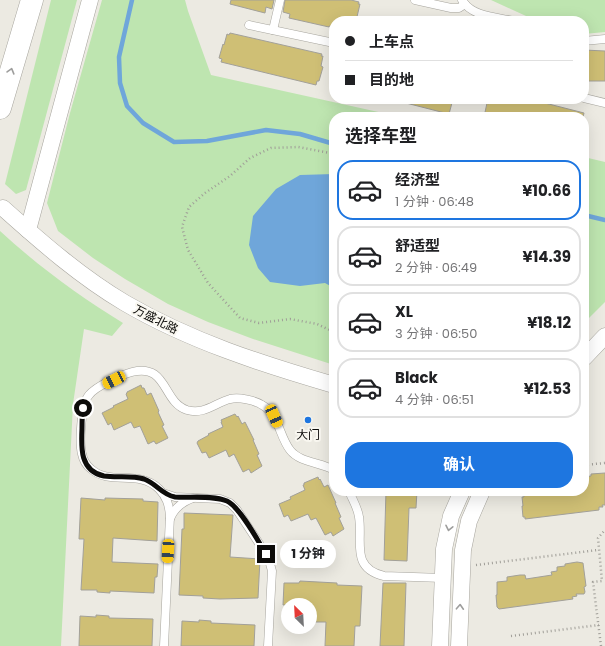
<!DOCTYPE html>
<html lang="zh">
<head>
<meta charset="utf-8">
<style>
  :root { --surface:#fff; --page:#f2f2f2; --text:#202124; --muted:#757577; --line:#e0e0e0; --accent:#1e76e0 }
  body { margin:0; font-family:Poppins,"Noto Sans SC",sans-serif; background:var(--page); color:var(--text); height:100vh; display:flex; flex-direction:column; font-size:15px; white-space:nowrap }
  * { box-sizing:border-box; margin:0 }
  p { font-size:13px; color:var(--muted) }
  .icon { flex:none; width:22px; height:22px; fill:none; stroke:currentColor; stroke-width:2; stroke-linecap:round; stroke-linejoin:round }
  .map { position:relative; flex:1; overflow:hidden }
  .side { position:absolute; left:329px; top:112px; width:260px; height:384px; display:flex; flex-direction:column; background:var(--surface); border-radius:16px; box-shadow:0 4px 16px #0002 }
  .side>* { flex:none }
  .banner { position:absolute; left:329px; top:16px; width:260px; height:88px; border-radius:16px; box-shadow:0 4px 16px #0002; display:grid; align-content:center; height:88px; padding:0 16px; background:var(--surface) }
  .needle { width:26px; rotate:336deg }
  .fabs { position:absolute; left:281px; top:598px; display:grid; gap:8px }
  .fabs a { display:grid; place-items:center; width:36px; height:36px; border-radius:50%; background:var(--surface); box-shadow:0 4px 16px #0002; font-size:20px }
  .end { position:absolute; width:18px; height:18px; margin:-9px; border:5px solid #0d0c0a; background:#fff; box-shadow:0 0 0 2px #fff }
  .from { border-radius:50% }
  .bubble { position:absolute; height:28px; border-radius:14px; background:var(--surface); box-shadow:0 4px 16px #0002; font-size:13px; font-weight:700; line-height:28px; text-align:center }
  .car { position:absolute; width:12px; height:24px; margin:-12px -6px; border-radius:5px; box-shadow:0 0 3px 1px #0007; background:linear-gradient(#f5c518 24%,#345 0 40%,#f5c518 0 76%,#345 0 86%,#f5c518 0) }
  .banner b { display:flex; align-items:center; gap:14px; height:38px; font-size:15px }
  .banner b+b { border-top:1px solid var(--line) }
  .banner i { width:10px; height:10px; background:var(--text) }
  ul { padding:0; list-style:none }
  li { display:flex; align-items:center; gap:12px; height:60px; margin:0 8px 6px; padding:0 8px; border:2px solid var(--line); border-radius:16px }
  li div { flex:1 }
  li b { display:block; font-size:15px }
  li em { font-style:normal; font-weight:700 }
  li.current { border-color:var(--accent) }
  li>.icon { width:36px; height:36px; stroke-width:1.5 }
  h2 { padding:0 16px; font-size:18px; line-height:48px }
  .action { display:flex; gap:8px; margin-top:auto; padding:8px 16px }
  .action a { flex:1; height:46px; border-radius:16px; background:var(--accent); color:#fff; font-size:16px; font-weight:700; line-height:46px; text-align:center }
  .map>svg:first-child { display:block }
</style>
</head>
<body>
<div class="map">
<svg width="605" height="646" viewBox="0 0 605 646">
  <rect width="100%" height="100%" fill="#eceae2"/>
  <g fill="#bee5b0">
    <polygon points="51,0 77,0 26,190 16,194 5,184"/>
    <polygon points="102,0 185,0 188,11 211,75 401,117 334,117 334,365 253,339 208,322 168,304 125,279 93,258 58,231 47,203 70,113"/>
    <polygon points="491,0 605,0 605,32 584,34 584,21 537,21"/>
    <polygon points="584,157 605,162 605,302 584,323"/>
    <path d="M0,231c38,35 79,65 123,92l-11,13 -28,-7 -11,75 -12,242h-61z"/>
  </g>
  <polygon fill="#6fa6da" points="334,174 334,288 325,283 300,286 270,282 258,268 249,245 253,216 276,189 300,175"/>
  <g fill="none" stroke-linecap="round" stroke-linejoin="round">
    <g stroke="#6fa6da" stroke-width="4.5">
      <polyline points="132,0 119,57 120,83 127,106 143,123 174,142 207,141 266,130 300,134 334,144"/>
      <polyline points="584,215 605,220"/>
    </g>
  </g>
  <g fill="#cfbf75" stroke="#a2a099">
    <polygon points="231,0 274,0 272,9 266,7 265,13 230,4"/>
    <polygon points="285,0 351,0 359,2 358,4 360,4 356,21 334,21 334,27 329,26 329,27 289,18 290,14 283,12"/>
    <polygon points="230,33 322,54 321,56 323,56 321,66 323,67 319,81 317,81 316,85 221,62 222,59 219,58 223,44 224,45 227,34 229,35"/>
    <polygon points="584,50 605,51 605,81 584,81"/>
    <polygon points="407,99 453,99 449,114 406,103"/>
    <polygon points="490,99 525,99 537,101 584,113 583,117 484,117 487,103 489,104"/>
    <polygon points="141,385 142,388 144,388 147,395 151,393 159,411 158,412 164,425 162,426 168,438 156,444 154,441 148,444 140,426 134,428 131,422 114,430 111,423 108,425 102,413 114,407 113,406 128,399 126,394 127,393 127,392"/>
    <polygon points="235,414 237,417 238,416 242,424 245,422 254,440 253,440 259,454 257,455 262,466 251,473 249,469 243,472 234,454 229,457 226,450 209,458 206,452 202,453 197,443 198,441 209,435 208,434 223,427 221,422 222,422 221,420"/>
    <polygon points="605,473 605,505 602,505 603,507 599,507 599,510 525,519 525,517 523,517 522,506 523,506 522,497 524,497 523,493 534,491 584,491 584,477 591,476 591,474"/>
    <polygon points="318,477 319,480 320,479 324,487 328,485 336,503 335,503 341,517 339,518 344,529 333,536 331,532 325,535 316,518 311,520 308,514 291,521 288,515 284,517 279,504 291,499 290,497 305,490 303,485 304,485 304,483"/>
    <polygon points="386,491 417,491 416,508 409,508 407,561 384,560"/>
    <polygon points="81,498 105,500 105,498 143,499 143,501 158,502 157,541 113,538 112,562 158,564 157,577 155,577 154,593 110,591 110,593 97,592 97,590 81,590 84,539 79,539"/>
    <polygon points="184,513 233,515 230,557 260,559 258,598 220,599 203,598 203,596 179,595 182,529 184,529"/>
    <polygon points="577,562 583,563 586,586 584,587 585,592 584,594 576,594 577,596 572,597 573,599 499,609 497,607 496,595 497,595 497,582 507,581 507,577 520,575 525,575 526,579 552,575 551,572 557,571 557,567 565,566 565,564"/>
    <polygon points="300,581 337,583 337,585 362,586 360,626 355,626 354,646 325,646 326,622 310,622 310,605 283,605 284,583 299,583"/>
    <polygon points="383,583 406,583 404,646 380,646"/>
    <polygon points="96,615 109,616 109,618 153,619 152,646 79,646 80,616 96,617"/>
    <polygon points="199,620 211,621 211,623 255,625 254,646 181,646 182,621 199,622"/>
  </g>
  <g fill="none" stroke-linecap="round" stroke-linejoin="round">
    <g stroke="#a7a59e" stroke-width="9">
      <g id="lane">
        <polyline points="415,0 451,8 459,8 465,4"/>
        <path d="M462,0c10,17 34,17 52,21"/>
        <polyline points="249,25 334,43"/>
        <polyline points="273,30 280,0"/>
        <polyline points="584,41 605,39"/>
        <polyline points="584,98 605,103"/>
        <path d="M349,491c3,8 9,17 10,26 4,24 -9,51 25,59l59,2"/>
        <polyline points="163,493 175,497 220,499 230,503 237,510 266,554 269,560 272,571 268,646"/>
        <path d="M170,519c4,-11 12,-17 23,-21"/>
        <path d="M164,646l6,-130c-1,-11 -3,-19 -11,-27 -20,-20 -49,-3 -68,-20 -5,-4 -8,-10 -9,-15 -3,-12 -1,-50 7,-59 7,-9 32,-20 43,-23 36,-9 30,30 55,38 17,5 28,-7 43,-11 9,-2 24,1 32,6 17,9 17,31 28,45 10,13 31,12 44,20"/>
      </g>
    </g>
    <g stroke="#a7a59e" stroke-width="17">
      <g id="street">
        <path d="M3,208c38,34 78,69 122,95 65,38 137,61 209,82"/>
        <polyline points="28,230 90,0"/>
        <polyline points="584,358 605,336"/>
        <polyline points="440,646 444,549 451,516 462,491"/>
        <polyline points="459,646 463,550 469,521 482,491"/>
      </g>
    </g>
    <g stroke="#a7a59e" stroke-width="23">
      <polyline id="secondary" points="0,108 32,0"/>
    </g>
    <g stroke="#9f9d97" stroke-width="2.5" stroke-dasharray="1 3" stroke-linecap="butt">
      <polyline points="334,156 330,153 298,147 271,148 250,158 230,176 205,193 189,207 182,227 188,250 208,283 240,318 259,323 290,319 317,324 334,332"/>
      <polyline points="584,465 605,463"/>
      <polyline points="476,565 598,550"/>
      <polyline points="511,636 599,625"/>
      <polyline points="601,646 593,582 602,581 598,538 605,530"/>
    </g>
    <use href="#lane" stroke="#fff" stroke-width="8"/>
    <use href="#street" stroke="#fff" stroke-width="16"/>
    <use href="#secondary" stroke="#fff" stroke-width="22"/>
  </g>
  <defs><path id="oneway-chevron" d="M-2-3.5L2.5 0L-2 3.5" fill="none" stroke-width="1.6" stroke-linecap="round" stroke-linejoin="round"/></defs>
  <g stroke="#9e9e9d">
    <use href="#oneway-chevron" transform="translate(11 71) rotate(-74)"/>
    <use href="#oneway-chevron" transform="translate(449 528) rotate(102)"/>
    <use href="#oneway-chevron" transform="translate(460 607) rotate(-87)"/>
  </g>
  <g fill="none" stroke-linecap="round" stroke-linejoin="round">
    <path stroke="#0d0c0a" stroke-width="5" d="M83,408c-1,7 -1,14 -1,21 -1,19 -2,42 22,47 13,2 27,-1 40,3 12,4 18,16 31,18 15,1 38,-2 52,4 13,6 31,40 39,53"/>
  </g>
  <circle fill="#1e76e0" stroke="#f9f7f0" stroke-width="1.5" cx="308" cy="420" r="4"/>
  <g text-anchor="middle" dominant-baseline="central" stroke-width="4" stroke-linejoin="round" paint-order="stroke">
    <g font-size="12" fill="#0d0c0a" stroke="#f9f7f0">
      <text transform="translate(156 319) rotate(27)">万盛北路</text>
    </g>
    <g font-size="12" fill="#0d0c0a" stroke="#f9f7f0">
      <text x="308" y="434">大门</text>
    </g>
  </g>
</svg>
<div class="fabs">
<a><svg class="needle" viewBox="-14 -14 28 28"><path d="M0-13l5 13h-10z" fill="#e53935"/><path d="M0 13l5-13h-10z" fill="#757577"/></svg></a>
</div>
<i class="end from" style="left:83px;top:408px"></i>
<i class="end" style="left:266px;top:554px"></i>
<div class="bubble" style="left:280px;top:540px;width:56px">1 分钟</div>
<i class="car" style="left:114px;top:380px;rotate:244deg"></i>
<i class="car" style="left:274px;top:416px;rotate:156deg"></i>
<i class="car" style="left:168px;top:551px;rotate:183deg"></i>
<div class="banner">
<b><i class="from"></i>上车点</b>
<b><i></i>目的地</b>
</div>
<section class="side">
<h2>选择车型</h2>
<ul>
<li class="current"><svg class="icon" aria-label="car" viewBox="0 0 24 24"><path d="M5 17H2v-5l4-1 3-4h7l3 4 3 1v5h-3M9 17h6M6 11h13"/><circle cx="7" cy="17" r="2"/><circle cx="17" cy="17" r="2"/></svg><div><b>经济型</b><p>1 分钟 · 06:48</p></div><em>¥10.66</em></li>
<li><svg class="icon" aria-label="car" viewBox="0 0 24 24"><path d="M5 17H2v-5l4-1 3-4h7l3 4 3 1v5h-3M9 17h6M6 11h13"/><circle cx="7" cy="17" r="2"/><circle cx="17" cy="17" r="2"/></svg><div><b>舒适型</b><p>2 分钟 · 06:49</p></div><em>¥14.39</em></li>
<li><svg class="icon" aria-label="car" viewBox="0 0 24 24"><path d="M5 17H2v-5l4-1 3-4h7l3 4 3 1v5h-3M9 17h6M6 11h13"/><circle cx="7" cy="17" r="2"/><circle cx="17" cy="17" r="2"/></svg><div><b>XL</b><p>3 分钟 · 06:50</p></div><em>¥18.12</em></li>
<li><svg class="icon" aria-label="car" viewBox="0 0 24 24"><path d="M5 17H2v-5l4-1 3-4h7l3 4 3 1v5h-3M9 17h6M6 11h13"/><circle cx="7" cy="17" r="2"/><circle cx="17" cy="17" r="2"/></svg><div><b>Black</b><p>4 分钟 · 06:51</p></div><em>¥12.53</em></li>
</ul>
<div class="action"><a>确认</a></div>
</section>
</div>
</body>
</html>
